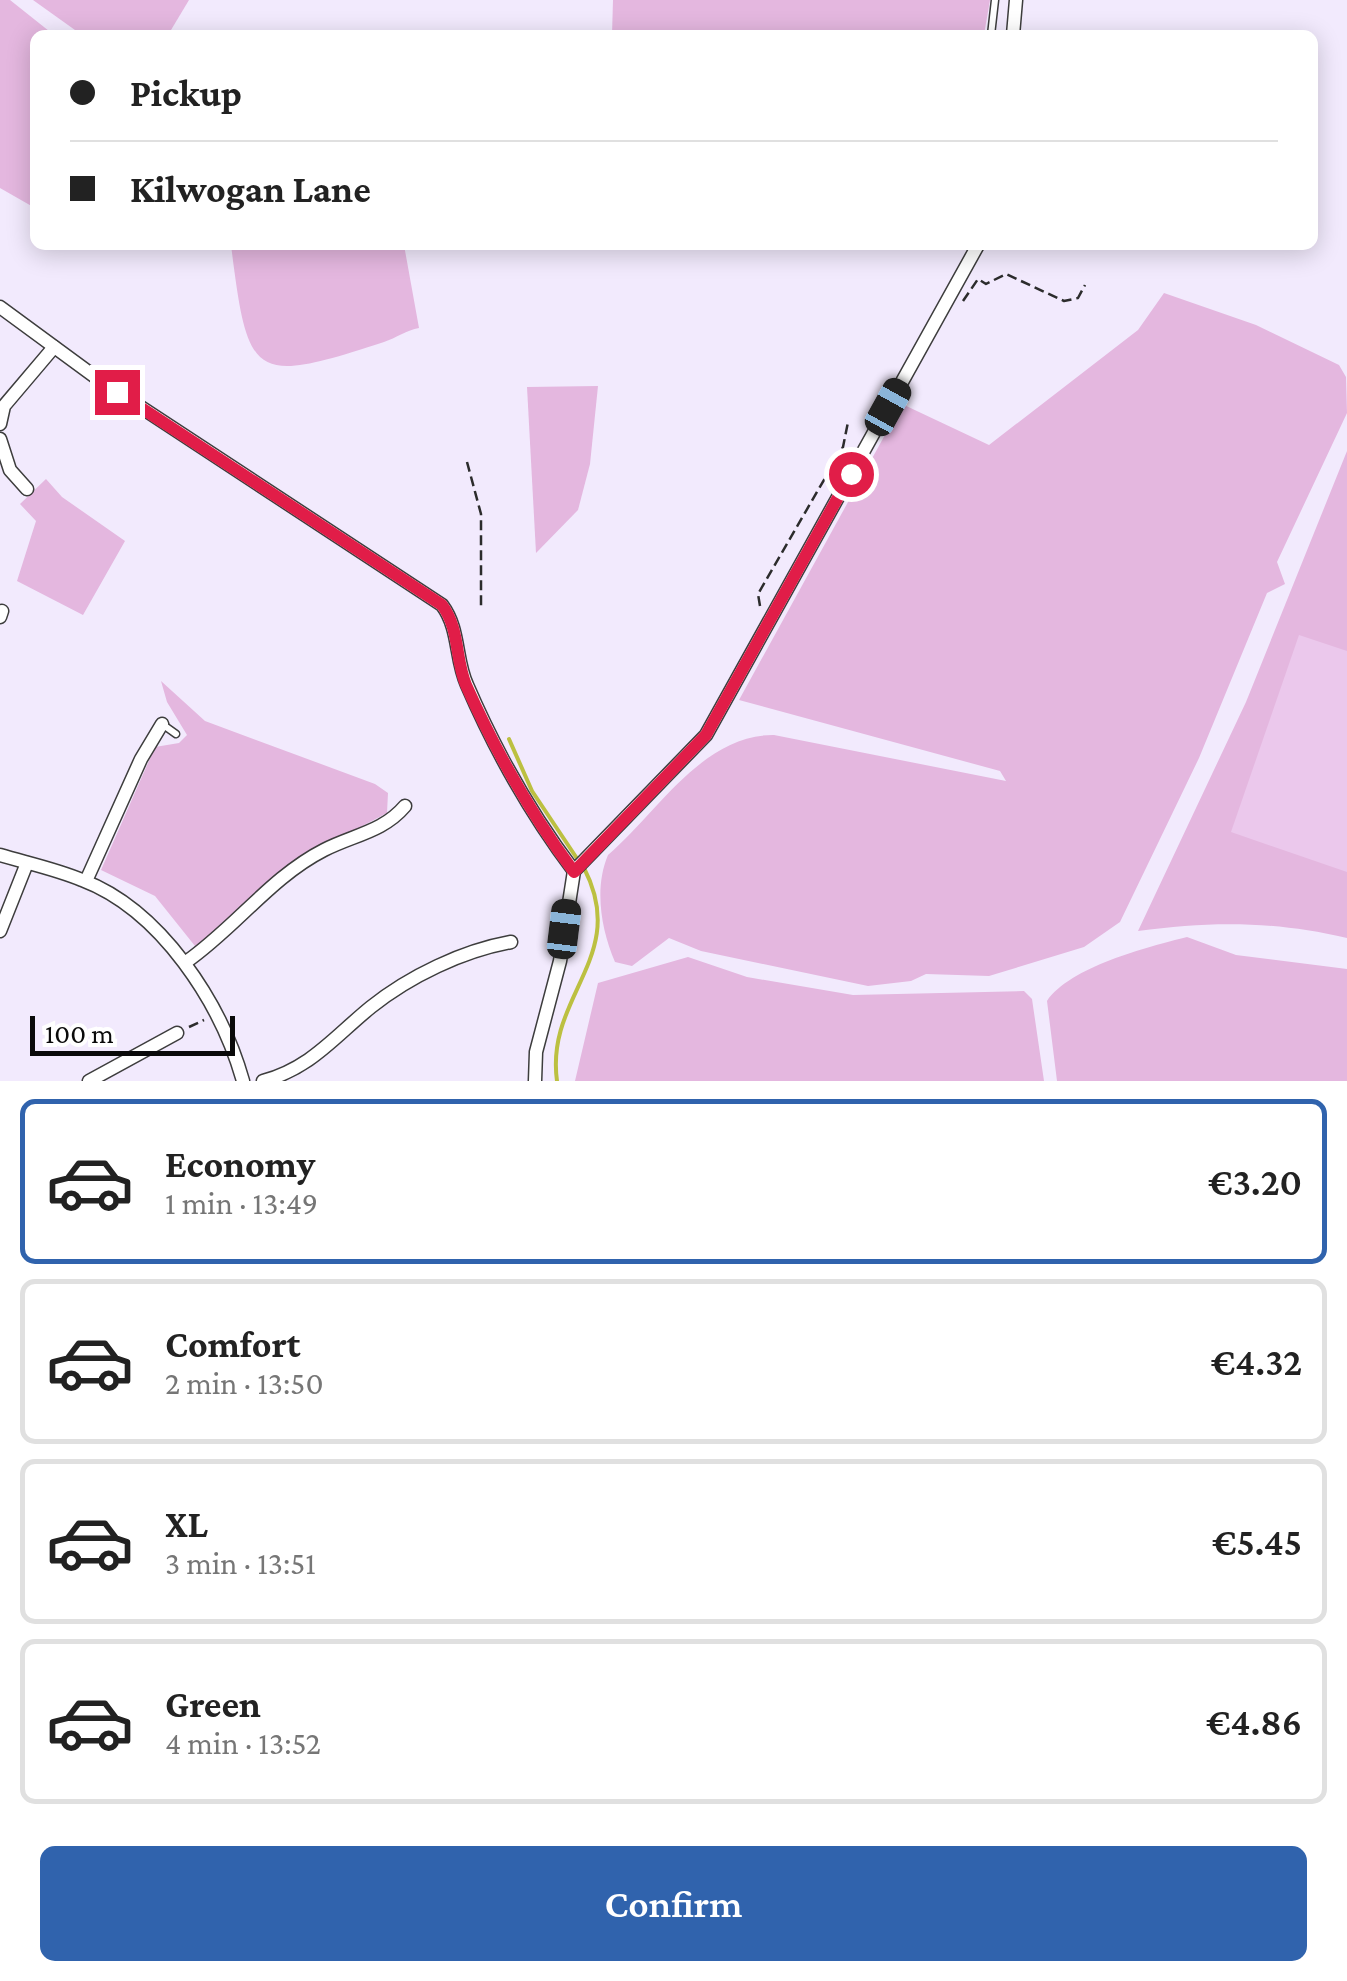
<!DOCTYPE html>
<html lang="en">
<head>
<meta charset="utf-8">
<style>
  :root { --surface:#fff; --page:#f6f6f6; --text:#222; --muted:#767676; --line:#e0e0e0; --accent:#3063ad }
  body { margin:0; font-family:"Crimson Pro",serif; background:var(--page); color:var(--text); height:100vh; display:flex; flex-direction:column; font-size:38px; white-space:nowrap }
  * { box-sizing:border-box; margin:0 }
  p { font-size:32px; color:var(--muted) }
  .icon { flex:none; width:55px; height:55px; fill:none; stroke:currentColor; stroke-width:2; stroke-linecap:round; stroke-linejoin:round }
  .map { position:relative; height:1081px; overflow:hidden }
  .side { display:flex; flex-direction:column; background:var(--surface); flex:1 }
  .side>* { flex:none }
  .guide { position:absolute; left:30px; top:30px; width:1288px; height:220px; border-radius:15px; box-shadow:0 5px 25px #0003; display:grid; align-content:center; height:220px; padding:0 40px; background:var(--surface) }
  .scale { position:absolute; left:30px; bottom:25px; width:205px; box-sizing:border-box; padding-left:10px; border:5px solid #0a0a0a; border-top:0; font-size:28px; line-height:35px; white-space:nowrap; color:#0a0a0a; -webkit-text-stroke:8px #fff; paint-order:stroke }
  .end { position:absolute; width:45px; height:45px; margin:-22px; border:12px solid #e11d48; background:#fff; box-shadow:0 0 0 5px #fff }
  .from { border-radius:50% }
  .car { position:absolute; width:30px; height:60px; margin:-30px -15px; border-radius:12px; box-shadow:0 0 8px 2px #0007; background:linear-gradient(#222 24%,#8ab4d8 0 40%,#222 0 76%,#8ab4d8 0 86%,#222 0) }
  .guide b { display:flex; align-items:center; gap:35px; height:95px; font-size:38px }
  .guide b+b { border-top:2px solid var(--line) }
  .guide i { width:25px; height:25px; background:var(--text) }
  ul { padding:18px 0 0; list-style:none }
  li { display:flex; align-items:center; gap:30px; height:165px; margin:0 20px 15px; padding:0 20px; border:5px solid var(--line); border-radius:15px }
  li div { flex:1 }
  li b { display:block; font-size:38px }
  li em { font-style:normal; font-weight:600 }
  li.selected { border-color:var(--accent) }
  li>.icon { width:90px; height:90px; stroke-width:1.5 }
  .button { display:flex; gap:20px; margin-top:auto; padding:20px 40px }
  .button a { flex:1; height:115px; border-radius:15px; background:var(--accent); color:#fff; font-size:40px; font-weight:600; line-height:115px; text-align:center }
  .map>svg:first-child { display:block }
</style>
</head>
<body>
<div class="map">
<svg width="1347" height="1081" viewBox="0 0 1347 1081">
  <rect width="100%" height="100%" fill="#f2eafd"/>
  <g fill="#e4b7df">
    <polygon points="0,0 10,0 54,35 35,35 35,208 0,188"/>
    <polygon points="33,0 189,0 168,35 82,35"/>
    <polygon points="613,0 990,0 984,35 612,35"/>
    <path d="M231,245h173l15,83c-12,2 -23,10 -35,14 -132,43 -136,38 -153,-97z"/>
    <path d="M1164,293l92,32 83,40 7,12 1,36 -70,149 8,22 -18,9 -68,165 -79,164 -36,25 -95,29 -63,-2 -15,7 -43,5 -167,-35 -32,-13 -37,28 -17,-4c-14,-33 -21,-74 -7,-107 49,-42 95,-121 166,-120l232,46 -6,-10 -261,-71 163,-296 87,41 149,-115z"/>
    <polygon points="598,386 590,464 578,510 536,553 527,387"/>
    <path d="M1347,451v487c-74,-17 -135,-17 -209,-7l108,-229z"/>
    <polygon points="46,479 62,497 125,541 83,615 17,581 36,521 20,504"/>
    <polygon points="161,681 205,721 375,784 388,793 387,813 292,863 212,937 195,946 155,896 101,870 155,747 179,743 187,735 167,702"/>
    <path d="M1187,937l49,18 111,14v112h-290l-10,-80c23,-34 100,-54 140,-64z"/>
    <polygon points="688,957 747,977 853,995 1024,991 1032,999 1044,1081 575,1081 598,983"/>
  </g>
  <polygon fill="#ebc8ec" points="1299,635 1347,651 1347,872 1231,832"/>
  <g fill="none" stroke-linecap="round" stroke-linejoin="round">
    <g stroke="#bcc041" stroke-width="4">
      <polyline points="509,739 532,791 578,860"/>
      <path d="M557,1081c-12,-86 73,-124 27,-213"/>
    </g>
    <g stroke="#3d3d3d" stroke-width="9">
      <g id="service">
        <polyline points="991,35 995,0"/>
        <polyline points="162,724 176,734"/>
      </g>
    </g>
    <g stroke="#3d3d3d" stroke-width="15">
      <g id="minor">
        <polyline points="1013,35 1016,0"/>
        <path d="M0,307l98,72 344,226c18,24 13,54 25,80 29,67 63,128 107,186"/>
        <polyline points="0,424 4,406 54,347"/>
        <polyline points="0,439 10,470 27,489"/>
        <polyline points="0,617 2,611"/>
        <path d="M0,855c27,8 56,14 82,25 79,30 139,123 161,201"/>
        <polyline points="86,881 141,759 162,724"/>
        <polyline points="0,931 27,863"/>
        <path d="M186,962c49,-34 85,-85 138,-112 29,-15 59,-18 81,-44"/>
        <polyline points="89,1081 177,1033"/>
        <path d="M263,1081c48,-13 71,-44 108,-74 39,-31 91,-56 140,-65"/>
        <polyline points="535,1081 536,1052 560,961 574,871 706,735 978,245"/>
      </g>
    </g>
    <g stroke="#2c2c2c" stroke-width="2.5" stroke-dasharray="10 5" stroke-linecap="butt">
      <polyline points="963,301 978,279 986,284 1006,274 1064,301 1078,298 1085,285"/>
      <polyline points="467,462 481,514 481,609"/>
      <polyline points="760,606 758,594 843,447 848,422"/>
      <polyline points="189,1027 204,1020"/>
    </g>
    <use href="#service" stroke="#fff" stroke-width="6"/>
    <use href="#minor" stroke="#fff" stroke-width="12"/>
  </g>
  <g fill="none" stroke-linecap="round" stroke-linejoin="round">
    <path stroke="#e11d48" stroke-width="12" d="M117,392l325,213c18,24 13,54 24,80 30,67 64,128 108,187l132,-137 145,-261"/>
  </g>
</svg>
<div class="scale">100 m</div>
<i class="end from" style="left:851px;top:474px"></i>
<i class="end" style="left:117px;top:392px"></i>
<i class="car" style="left:888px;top:407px;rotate:29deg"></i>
<i class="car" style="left:564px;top:929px;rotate:7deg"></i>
<div class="guide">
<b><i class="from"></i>Pickup</b>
<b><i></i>Kilwogan Lane</b>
</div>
</div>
<section class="side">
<ul>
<li class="selected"><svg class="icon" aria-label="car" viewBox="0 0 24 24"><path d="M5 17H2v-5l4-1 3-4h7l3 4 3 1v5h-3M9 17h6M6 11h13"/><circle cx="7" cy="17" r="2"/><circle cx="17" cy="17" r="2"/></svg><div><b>Economy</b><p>1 min · 13:49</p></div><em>€3.20</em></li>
<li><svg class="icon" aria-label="car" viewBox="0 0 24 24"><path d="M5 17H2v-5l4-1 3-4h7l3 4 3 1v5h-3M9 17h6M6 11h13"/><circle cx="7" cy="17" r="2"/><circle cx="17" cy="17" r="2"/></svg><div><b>Comfort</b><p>2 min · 13:50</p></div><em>€4.32</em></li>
<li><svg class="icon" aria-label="car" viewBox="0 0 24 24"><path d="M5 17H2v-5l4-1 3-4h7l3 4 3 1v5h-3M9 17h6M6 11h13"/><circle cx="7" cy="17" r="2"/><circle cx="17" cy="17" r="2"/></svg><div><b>XL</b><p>3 min · 13:51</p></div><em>€5.45</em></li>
<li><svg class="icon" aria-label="car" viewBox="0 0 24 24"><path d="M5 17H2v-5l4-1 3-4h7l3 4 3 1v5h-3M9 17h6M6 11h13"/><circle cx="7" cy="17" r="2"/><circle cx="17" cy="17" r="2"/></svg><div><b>Green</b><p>4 min · 13:52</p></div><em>€4.86</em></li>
</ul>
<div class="button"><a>Confirm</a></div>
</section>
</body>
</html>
